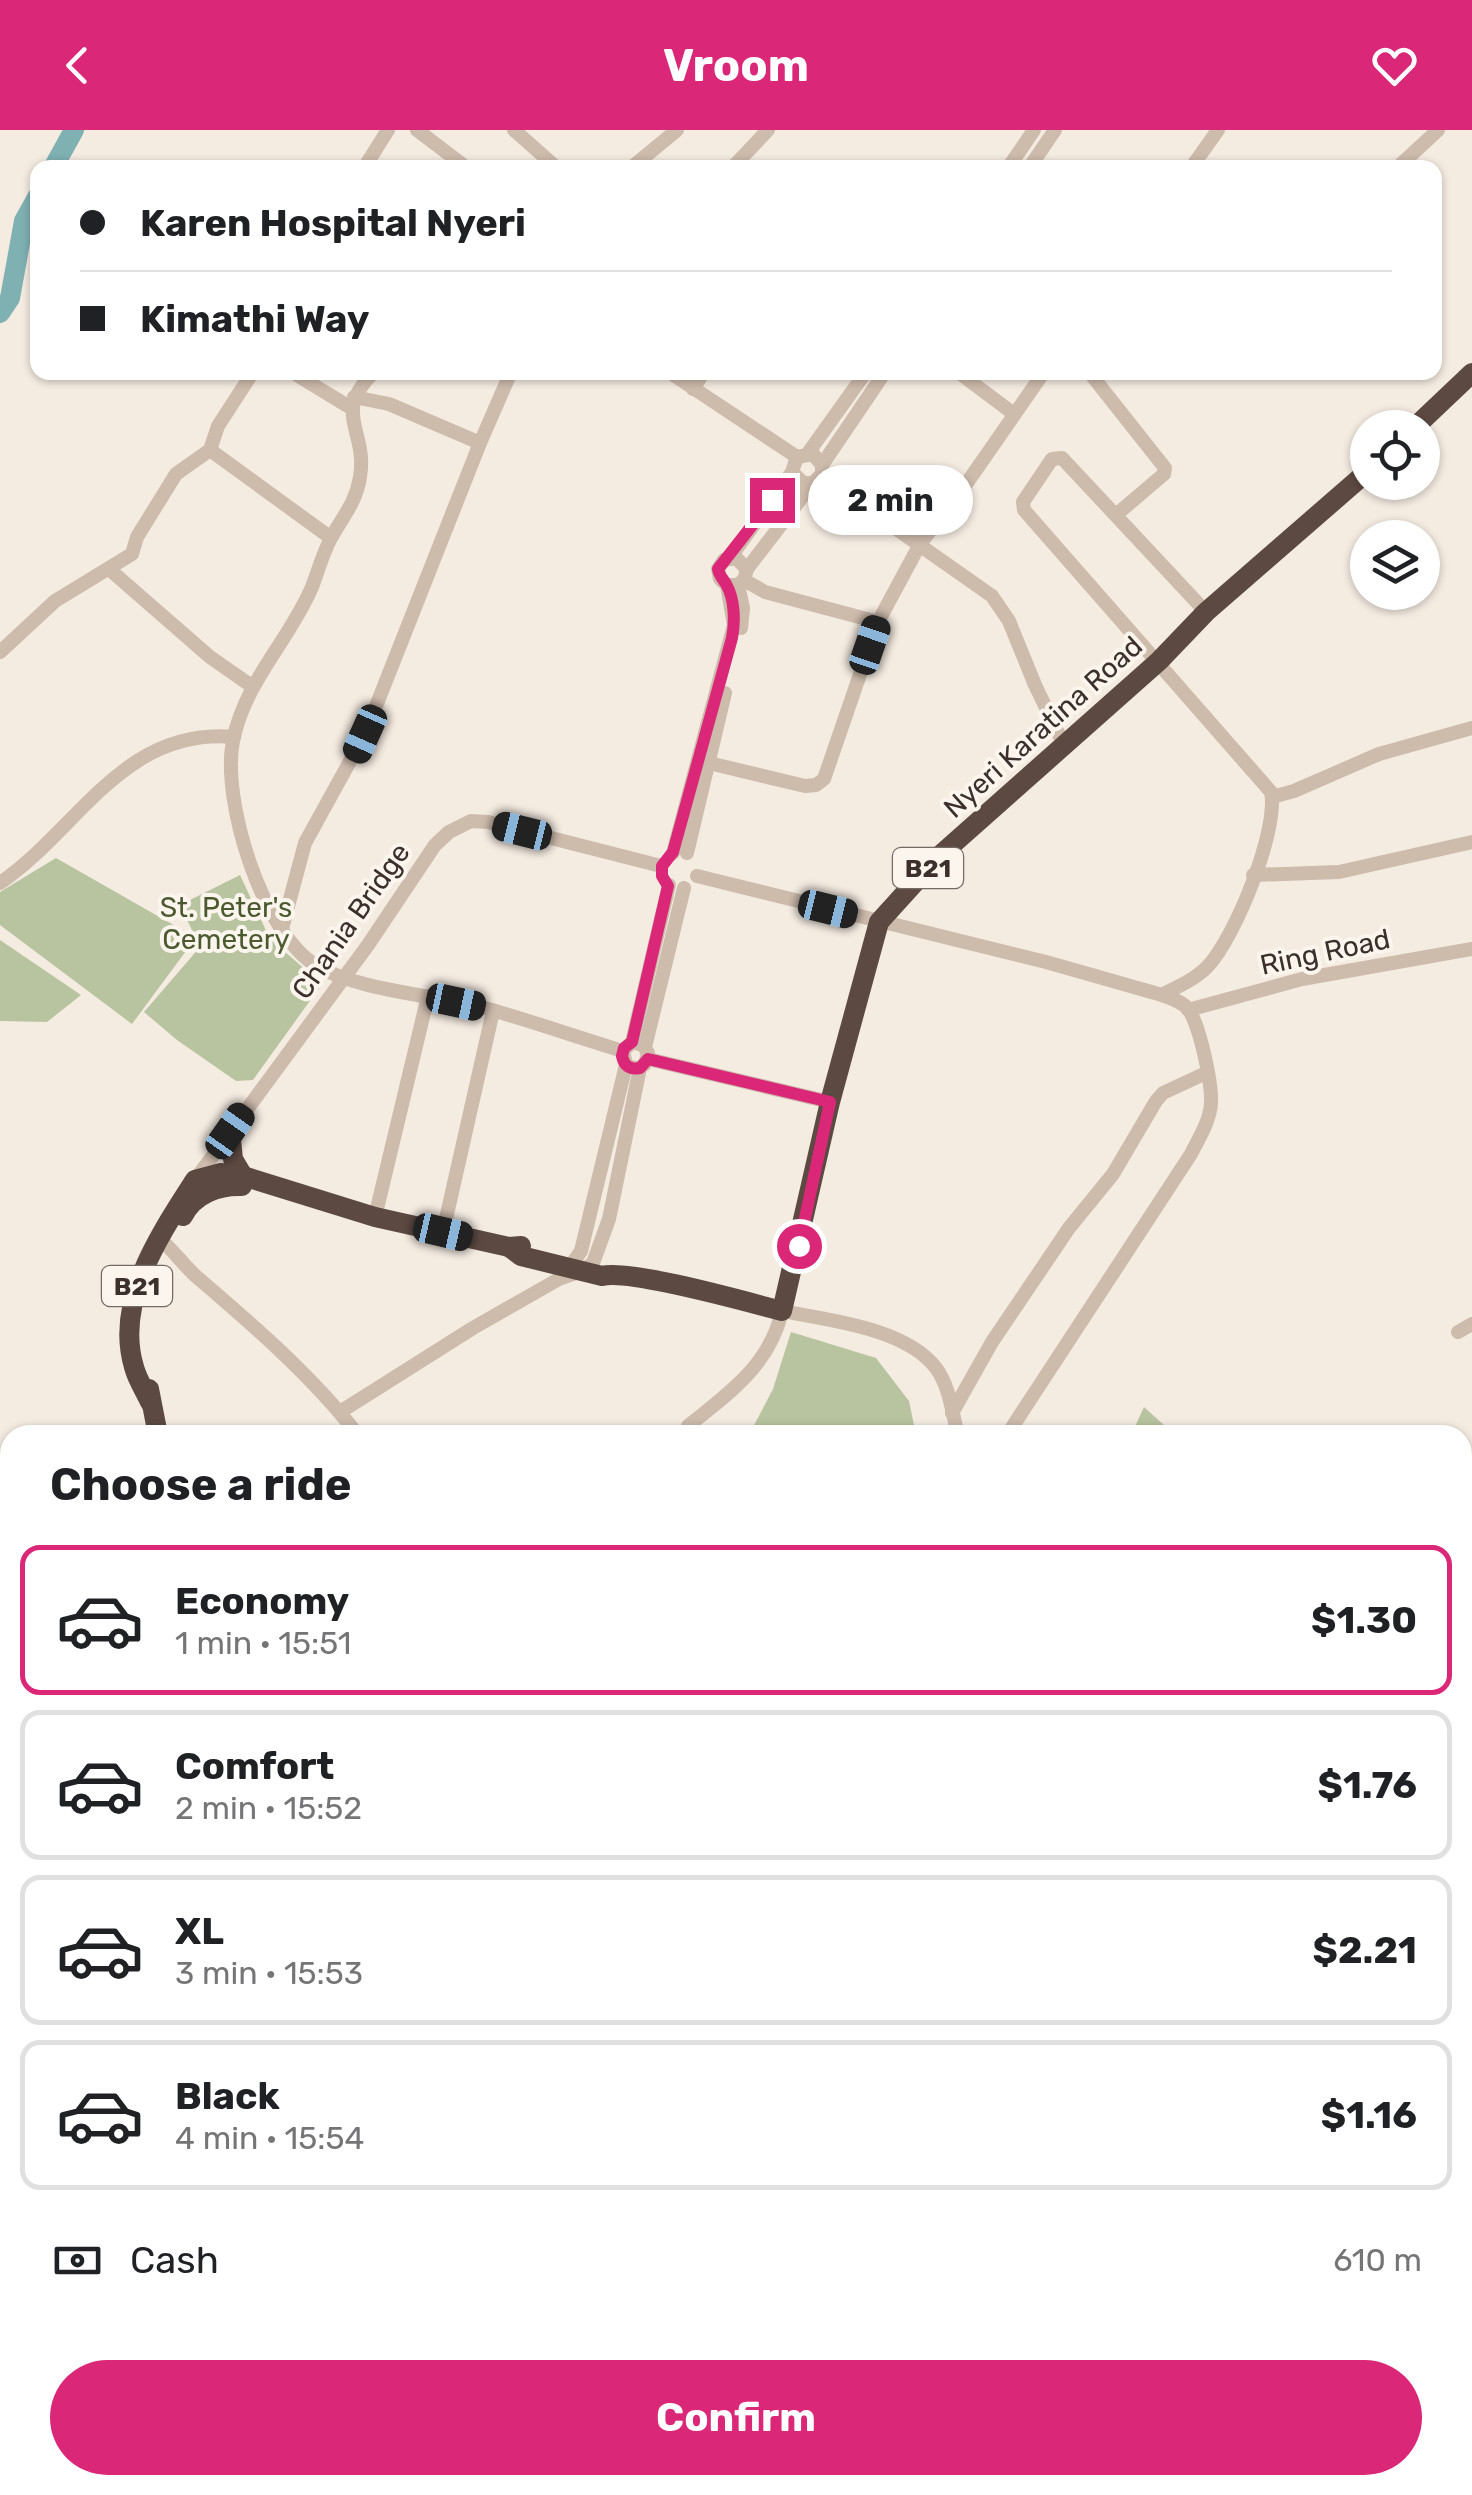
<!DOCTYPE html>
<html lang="en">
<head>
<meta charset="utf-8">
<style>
  :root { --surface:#fff; --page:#f6f6f6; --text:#202124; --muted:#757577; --line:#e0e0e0; --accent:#db2777 }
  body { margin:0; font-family:Rubik,sans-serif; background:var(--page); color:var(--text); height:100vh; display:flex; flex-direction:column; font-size:38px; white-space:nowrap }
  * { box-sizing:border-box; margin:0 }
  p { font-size:32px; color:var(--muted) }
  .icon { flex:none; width:55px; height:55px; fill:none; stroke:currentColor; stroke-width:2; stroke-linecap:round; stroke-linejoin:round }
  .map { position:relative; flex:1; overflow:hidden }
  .panel { position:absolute; left:0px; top:1295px; width:1472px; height:1070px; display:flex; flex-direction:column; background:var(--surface); border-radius:30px 30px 0 0; box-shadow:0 2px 8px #0004 }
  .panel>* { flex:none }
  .banner { position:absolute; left:30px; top:30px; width:1412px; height:220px; border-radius:20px; box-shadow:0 2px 8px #0004; display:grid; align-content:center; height:220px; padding:0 50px; background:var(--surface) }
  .fabs { position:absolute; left:1350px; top:280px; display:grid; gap:20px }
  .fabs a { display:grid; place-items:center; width:90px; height:90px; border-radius:50%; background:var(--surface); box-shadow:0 2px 8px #0004; font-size:50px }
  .end { position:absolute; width:45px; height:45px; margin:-22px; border:12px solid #db2777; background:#fff; box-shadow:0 0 0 5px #fff }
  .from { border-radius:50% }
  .bubble { position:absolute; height:70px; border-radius:35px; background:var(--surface); box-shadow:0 2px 8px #0004; font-size:32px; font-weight:700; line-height:70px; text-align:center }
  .car { position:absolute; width:30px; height:60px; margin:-30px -15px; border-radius:12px; box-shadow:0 0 8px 2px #0007; background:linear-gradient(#222 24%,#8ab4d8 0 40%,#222 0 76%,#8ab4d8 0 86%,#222 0) }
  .banner b { display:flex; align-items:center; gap:35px; height:95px; font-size:38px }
  .banner b+b { border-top:2px solid var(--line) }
  .banner i { width:25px; height:25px; background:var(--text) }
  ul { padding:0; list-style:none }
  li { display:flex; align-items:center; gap:30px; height:150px; margin:0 20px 15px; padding:0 30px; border:5px solid var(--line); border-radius:20px }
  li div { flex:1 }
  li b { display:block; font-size:38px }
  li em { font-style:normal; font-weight:700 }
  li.selected { border-color:var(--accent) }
  li>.icon { width:90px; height:90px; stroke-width:1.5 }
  h2 { padding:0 50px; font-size:45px; line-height:120px }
  .pay { display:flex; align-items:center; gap:25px; height:110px; padding:0 50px; font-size:38px }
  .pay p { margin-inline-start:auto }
  .action { display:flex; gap:20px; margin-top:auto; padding:20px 50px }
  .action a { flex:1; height:115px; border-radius:60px; background:var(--accent); color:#fff; font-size:40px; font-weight:700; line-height:115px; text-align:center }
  header { display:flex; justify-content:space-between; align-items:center; height:130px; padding:0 50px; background:var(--accent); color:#fff; font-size:45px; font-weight:700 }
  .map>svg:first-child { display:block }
</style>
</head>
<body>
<header><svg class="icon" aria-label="back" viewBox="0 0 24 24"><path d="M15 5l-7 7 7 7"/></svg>Vroom<svg class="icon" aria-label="heart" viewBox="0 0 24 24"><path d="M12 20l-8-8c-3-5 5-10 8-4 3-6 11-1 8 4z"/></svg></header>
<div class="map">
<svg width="1472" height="2365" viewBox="0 0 1472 2365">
  <rect width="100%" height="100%" fill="#f4ebe1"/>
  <g fill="#b8c4a0">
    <polygon points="56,728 177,797 186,821 132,894 0,795 0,762"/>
    <polygon points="240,745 270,809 322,854 253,950 236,951 177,910 144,882 200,817 180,775"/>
    <polygon points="0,810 81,865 47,892 0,891"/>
    <polygon points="791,1202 876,1228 909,1271 916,1305 749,1305 773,1259"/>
    <polygon points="1144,1277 1175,1305 1131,1305"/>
    <polygon points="806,2355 1351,2355 1355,2365 809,2365"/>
  </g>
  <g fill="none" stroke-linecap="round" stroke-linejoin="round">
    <g stroke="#7fb0b2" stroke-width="20">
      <polyline points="53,38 74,0"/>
      <polyline points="0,183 10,168 24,91 38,66"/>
    </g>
    <g stroke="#cdbbac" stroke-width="14">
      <polyline points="417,0 467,38"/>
      <polyline points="514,0 557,38"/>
      <polyline points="364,38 388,0"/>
      <polyline points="631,38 677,0"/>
      <polyline points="732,38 768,0"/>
      <polyline points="1008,38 1034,0"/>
      <polyline points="1029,38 1055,0"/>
      <polyline points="1191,38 1218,0"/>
      <polyline points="1397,38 1438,0"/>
      <polyline points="292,242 351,278"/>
      <path d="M374,242c-43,42 -6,58 -14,105 -4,26 -17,39 -29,61 -8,15 -13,33 -19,49 -23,54 -67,94 -79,154 -12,59 30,194 84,225 43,25 118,29 168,42 46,13 92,29 138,43"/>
      <polyline points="669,242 797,327"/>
      <polyline points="958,242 1014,284"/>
      <polyline points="1089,242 1165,338 1164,344 1117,384"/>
      <polyline points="693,259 704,242"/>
      <polyline points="354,267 389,274 480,313"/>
      <polyline points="210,320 331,408"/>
      <polyline points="808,323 866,242"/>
      <polyline points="822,335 885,242"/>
      <polyline points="821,346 992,466 1009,491 1035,555 1063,613"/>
      <polyline points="730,428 792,342 797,327 813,324 822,335 822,344 813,353 803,353 792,342"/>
      <polyline points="109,439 210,527 253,557"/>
      <polyline points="747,439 813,353"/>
      <polyline points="744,450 765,462 878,492"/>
      <polyline points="738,455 743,478 741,498"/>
      <polyline points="0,522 55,471 132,424 137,407 176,344 210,320 218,296 253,242"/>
      <polyline points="709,633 805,656 816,655 824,649 878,492 920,414 969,350 1044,242"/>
      <polyline points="1272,667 1294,661 1379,624 1472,598"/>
      <polyline points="673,723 734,495 727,455 720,449 718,439 724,430 736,428 747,439 744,450 738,455 727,455"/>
      <polyline points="687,723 725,563"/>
      <polyline points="1253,745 1339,742 1472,712"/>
      <path d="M697,746l349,86 116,33c9,3 21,7 27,15 11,17 23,73 22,93 -1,18 -12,35 -20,51l-184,281"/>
      <path d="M0,753c78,-53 123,-156 234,-146"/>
      <polyline points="282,799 305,713 365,604 480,313 511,242"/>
      <path d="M1162,865c15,-8 34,-16 46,-29 27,-29 71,-136 63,-174l-247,-282 -1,-8 29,-43 10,-1 144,154"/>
      <polyline points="1188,880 1302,849 1472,819"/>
      <polyline points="632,912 669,755"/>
      <polyline points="645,917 684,758"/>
      <polyline points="648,929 830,972"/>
      <polyline points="195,1050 368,815 435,715 449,702 471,691 488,692 661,736"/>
      <polyline points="375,1087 428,866"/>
      <polyline points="443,1102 493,881"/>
      <path d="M160,1109c14,12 24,27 38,39 56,48 114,98 160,157"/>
      <polyline points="567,1141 581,1121 626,935 623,921 632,912 643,915 648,923 645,934 637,939 626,935"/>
      <polyline points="1458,1202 1472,1194"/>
      <polyline points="340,1282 473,1198 559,1149 582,1141 593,1133 609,1089 640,938"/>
      <polyline points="952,1283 992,1212 1069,1098 1113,1044 1156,971 1163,963 1206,943"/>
      <path d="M688,1296c41,-33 82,-61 94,-115 46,9 124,17 154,57 14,19 16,45 22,67"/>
      <polyline points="0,1511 10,1558"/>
      <polyline points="1462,1862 1472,1866"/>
      <polyline points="1462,2048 1472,2065"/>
      <polyline points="1471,2111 1472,2073"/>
      <polyline points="1472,2111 1472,2304"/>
      <polyline points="110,2355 112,2365"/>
      <polyline points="490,2355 492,2365"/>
      <polyline points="580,2355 583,2365"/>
      <polyline points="773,2355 775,2365"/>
    </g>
    <g stroke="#5c4a42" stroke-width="20">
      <polyline points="1414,298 1472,243"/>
      <polyline points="231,1010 233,1029 243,1046"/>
      <path d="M183,1086c11,-22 36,-31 59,-30"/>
      <path d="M509,1117l12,9 81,20c29,-7 145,26 180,35l48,-209 49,-180 58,-64 222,-197 47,-49 162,-141"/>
      <polyline points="149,1259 158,1305"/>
      <path d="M150,1272c-5,-11 -13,-23 -16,-35 -20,-66 27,-134 61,-187l26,-7 22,3 132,41 134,30 12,-1"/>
      <polyline points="0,1757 10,1747"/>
      <polyline points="0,1812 10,1808"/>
    </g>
  </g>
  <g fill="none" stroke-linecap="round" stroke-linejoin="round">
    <path stroke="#db2777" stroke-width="12" d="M772,370l-54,69c1,6 5,10 8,15 9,15 9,38 6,54l-59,214 -11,14v10l6,10 -36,156 -8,6 -2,8c2,10 8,14 18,12l8,-9 182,43 -31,144"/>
  </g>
  <g text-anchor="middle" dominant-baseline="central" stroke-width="8" stroke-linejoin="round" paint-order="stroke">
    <g fill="#fbf5ee" stroke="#756b66" stroke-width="2.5">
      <rect x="893" y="718" width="70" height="40" rx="8"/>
      <rect x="102" y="1136" width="70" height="40" rx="8"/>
    </g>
    <g font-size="25" font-weight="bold" fill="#3b302b">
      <text x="928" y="738">B21</text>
      <text x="137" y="1156">B21</text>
    </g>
    <g font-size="28" fill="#3b302b" stroke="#fbf5ee">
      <text transform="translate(1043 597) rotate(-42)">Nyeri Karatina Road</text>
      <text transform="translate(351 791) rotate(-55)">Chania Bridge</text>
      <text transform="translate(1325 822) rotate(-12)">Ring Road</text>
    </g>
    <g font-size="28" fill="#4a5a2e" stroke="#fbf5ee">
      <text x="226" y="777">St. Peter's<tspan x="226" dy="32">Cemetery</tspan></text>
    </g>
  </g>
</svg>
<div class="fabs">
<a><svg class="icon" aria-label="locate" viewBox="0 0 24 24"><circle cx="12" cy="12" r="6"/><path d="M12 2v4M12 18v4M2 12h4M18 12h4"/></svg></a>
<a><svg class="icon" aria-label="layers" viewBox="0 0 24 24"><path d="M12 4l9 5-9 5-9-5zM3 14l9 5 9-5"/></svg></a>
</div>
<i class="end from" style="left:799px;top:1116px"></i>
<i class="end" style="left:772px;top:370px"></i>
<div class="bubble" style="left:808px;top:335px;width:165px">2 min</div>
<i class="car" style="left:870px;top:515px;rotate:19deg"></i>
<i class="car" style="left:365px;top:604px;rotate:204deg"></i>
<i class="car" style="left:522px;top:701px;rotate:284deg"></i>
<i class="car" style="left:828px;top:779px;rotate:104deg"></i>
<i class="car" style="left:456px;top:872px;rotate:102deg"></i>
<i class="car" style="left:230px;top:1001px;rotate:35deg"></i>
<i class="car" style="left:443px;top:1102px;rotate:103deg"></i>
<div class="banner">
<b><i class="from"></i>Karen Hospital Nyeri</b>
<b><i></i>Kimathi Way</b>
</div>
<section class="panel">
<h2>Choose a ride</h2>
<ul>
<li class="selected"><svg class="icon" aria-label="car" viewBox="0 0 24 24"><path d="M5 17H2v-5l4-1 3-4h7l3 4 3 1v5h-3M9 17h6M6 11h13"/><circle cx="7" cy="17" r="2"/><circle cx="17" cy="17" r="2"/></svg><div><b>Economy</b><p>1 min · 15:51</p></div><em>$1.30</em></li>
<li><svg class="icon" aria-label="car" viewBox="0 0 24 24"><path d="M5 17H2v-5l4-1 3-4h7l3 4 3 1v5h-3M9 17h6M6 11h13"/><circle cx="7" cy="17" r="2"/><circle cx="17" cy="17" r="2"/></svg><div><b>Comfort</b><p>2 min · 15:52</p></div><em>$1.76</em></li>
<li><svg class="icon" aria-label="car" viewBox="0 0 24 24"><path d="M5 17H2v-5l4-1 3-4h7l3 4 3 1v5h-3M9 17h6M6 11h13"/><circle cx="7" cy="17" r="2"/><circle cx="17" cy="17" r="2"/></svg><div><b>XL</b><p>3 min · 15:53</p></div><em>$2.21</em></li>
<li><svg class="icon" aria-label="car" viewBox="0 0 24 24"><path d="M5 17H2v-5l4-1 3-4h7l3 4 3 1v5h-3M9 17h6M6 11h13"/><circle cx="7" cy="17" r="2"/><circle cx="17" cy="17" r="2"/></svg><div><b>Black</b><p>4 min · 15:54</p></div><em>$1.16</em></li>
</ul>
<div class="pay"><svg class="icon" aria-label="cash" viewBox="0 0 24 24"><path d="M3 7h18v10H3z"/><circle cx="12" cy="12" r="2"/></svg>Cash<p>610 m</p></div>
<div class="action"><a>Confirm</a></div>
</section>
</div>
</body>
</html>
